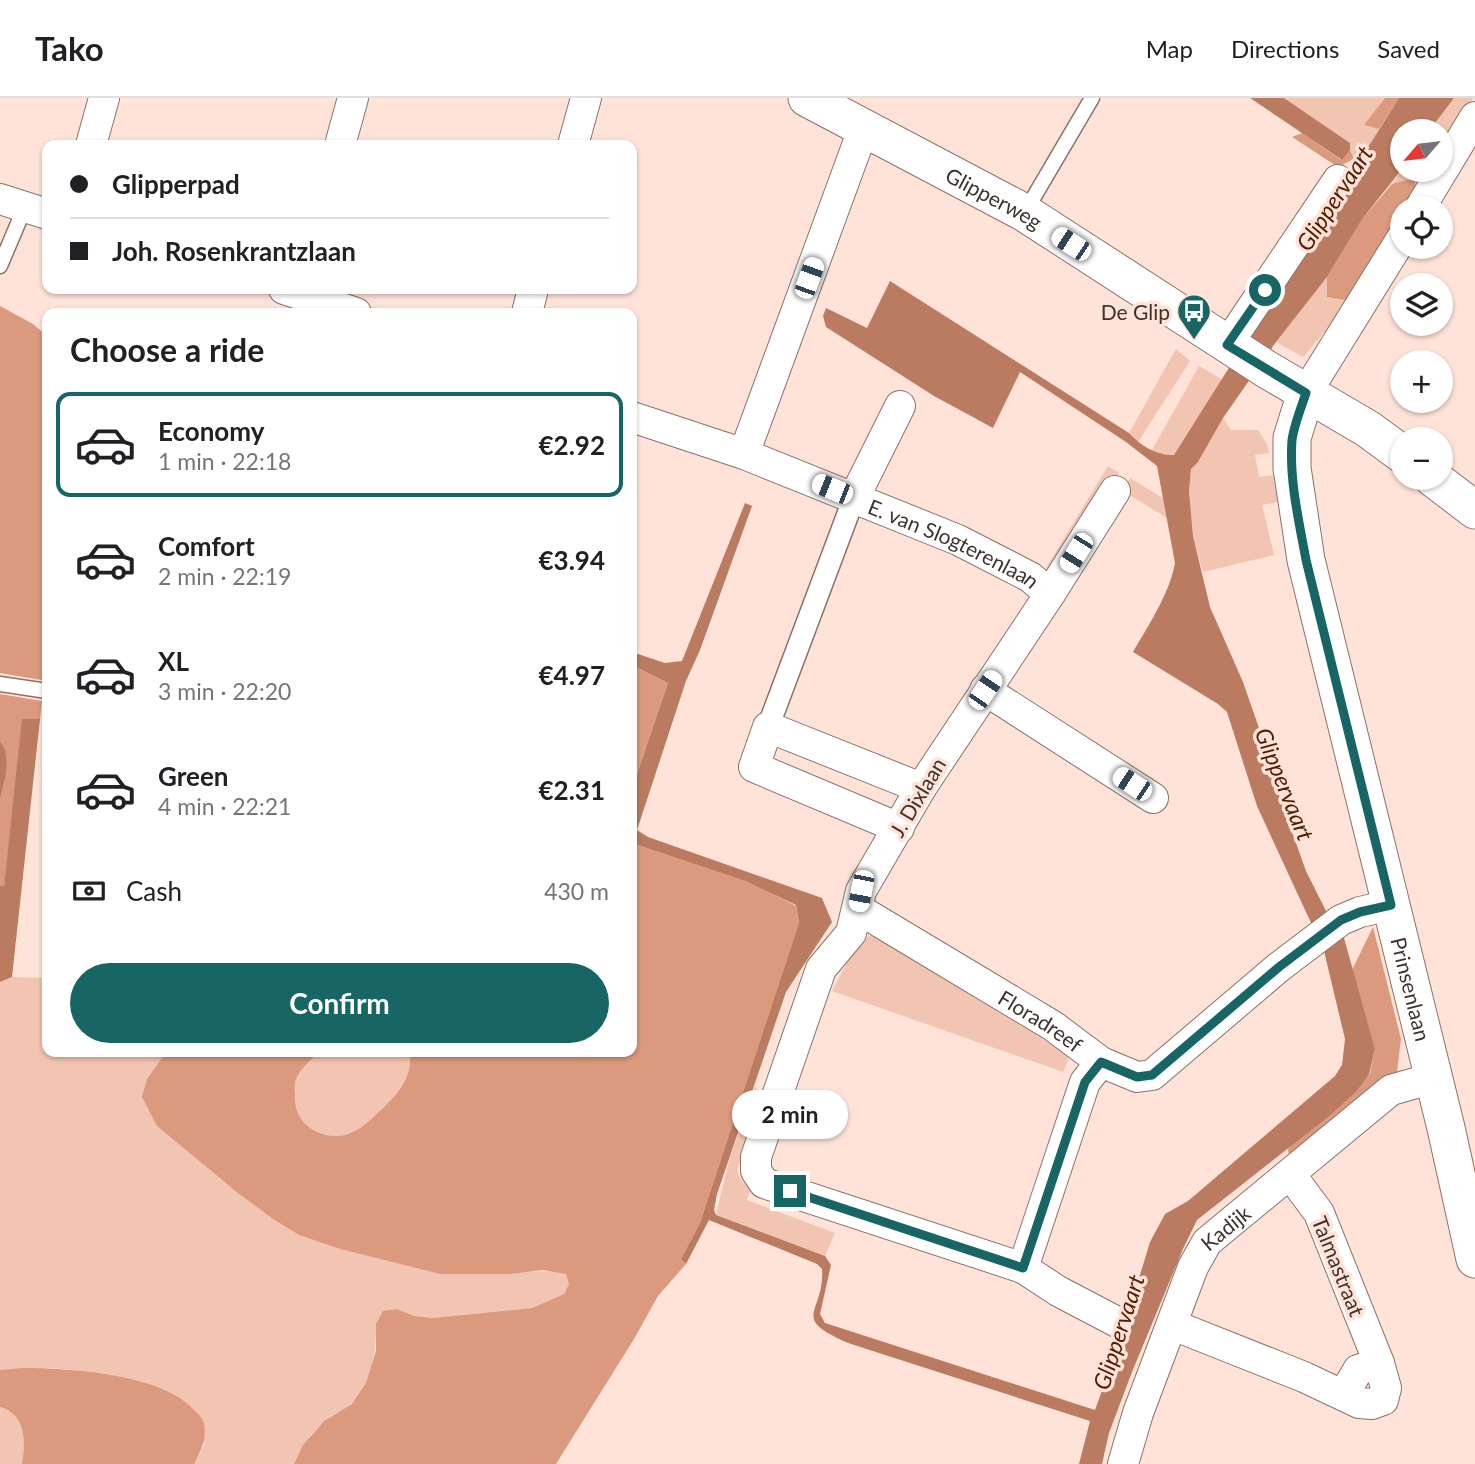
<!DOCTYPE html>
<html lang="en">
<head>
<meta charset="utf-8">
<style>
  :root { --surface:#fff; --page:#f6f6f6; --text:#202124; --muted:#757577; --line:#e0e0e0; --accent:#176564 }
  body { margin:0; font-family:Lato,sans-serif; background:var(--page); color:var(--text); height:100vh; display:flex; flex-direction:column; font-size:26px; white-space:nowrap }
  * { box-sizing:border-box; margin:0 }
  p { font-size:23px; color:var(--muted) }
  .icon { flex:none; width:38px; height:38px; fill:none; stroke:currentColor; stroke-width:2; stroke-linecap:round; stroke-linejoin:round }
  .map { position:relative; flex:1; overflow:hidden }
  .sheet { position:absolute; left:42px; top:210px; width:595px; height:749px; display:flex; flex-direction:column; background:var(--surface); border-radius:14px; box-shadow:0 2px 5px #0004 }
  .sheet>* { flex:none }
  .guide { position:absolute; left:42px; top:42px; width:595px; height:154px; border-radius:14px; box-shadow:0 2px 5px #0004; display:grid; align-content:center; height:154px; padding:0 28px; background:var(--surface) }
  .needle { width:46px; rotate:242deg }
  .fabs { position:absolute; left:1390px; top:21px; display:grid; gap:14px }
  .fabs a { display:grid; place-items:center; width:63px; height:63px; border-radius:50%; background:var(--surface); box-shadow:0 2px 5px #0004; font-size:35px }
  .end { position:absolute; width:32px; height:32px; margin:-16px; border:9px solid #176564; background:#fff; box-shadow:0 0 0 4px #fff }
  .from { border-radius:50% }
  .bubble { position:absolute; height:49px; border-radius:24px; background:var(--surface); box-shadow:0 2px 5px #0004; font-size:23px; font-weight:700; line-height:49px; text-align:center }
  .car { position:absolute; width:21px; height:42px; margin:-21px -10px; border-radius:9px; box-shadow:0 0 5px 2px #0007; background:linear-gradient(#fff 24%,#345 0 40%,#fff 0 76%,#345 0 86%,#fff 0) }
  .guide b { display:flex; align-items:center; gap:24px; height:66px; font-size:26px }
  .guide b+b { border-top:2px solid var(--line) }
  .guide i { width:18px; height:18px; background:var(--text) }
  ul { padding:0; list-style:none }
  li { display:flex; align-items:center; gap:21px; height:105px; margin:0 14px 10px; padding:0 14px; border:4px solid transparent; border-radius:14px }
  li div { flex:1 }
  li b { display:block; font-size:26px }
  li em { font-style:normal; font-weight:700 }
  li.current { border-color:var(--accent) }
  li>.icon { width:63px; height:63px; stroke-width:1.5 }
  h2 { padding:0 28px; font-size:32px; line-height:84px }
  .pay { display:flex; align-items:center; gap:18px; height:77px; padding:0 28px; font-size:26px }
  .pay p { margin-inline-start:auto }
  .action { display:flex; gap:14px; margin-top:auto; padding:14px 28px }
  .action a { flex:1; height:80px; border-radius:42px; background:var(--accent); color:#fff; font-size:28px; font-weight:700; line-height:80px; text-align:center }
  header { display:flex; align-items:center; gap:42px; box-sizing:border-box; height:98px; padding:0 35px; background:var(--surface); border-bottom:2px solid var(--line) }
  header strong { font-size:33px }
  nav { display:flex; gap:38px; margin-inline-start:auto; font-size:24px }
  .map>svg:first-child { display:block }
</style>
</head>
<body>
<header>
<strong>Tako</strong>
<nav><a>Map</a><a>Directions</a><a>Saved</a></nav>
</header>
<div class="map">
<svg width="1475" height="1366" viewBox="0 0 1475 1366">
  <rect width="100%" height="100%" fill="#ffe3d8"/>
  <g fill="#f2c4b2">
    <polygon points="1284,0 1385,0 1365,27 1379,31 1357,67 1350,52 1350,45"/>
    <polygon points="1454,0 1473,0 1440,57 1440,33 1429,33"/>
    <polygon points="1402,71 1432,72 1415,101 1415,80 1392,86"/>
    <polygon points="1327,179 1328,199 1351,203 1303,259 1276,244"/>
    <polygon points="1176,251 1190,263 1138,344 1129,335"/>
    <polygon points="1199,268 1223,282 1174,357 1162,358 1152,352"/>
    <polygon points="1223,320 1231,332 1258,332 1267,346 1269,355 1255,357 1259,379 1273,377 1278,404 1262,407 1274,457 1203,474 1193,438 1189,393 1191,371 1198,364"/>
    <polygon points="1108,368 1119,375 1112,387 1057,474 1046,470"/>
    <polygon points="1130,380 1163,400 1167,420 1123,393"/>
    <path d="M872,837l198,121 -7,16 -231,-81c9,-15 23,-51 40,-56z"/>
    <path d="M12,879l35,1v74h119l-19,27 10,47 82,68 34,25 26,16 41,14 100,25 120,-3 6,3 3,10 -5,10 -32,14 -99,10 -19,-2 -17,-7 -21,15c0,26 -3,63 -26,81 -8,6 -17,9 -24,15 -15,11 -24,28 -32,44h-100l11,-21 -114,-71 -39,-4 -52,2v-388z"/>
    <path d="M321,954h89c2,24 -9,39 -26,55 -11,10 -23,24 -39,28 -26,5 -52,-12 -50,-40 0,-4 -1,-11 1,-16 4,-10 16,-21 25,-27z"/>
    <polygon points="755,988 760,998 737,1073 742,1084 751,1089 747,1102 835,1135 825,1158 716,1117 729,1063"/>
    <path d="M0,1309c26,7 26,35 22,57h-22z"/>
  </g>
  <g fill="#db997e">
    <polygon points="1385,0 1399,0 1379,31 1364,27"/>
    <polygon points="1302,35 1341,62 1350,52 1354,61 1338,69 1292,39"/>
    <polygon points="1415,80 1415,101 1409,110 1402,110 1402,122 1351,203 1327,199 1327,179 1363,120 1392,86"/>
    <polygon points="0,208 33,226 47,238 47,583 0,575"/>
    <polygon points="632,567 668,585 632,691"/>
    <polygon points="0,596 42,603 40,621 23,621 4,789 0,788 0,701 5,682 2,645 0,643"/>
    <path d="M632,745l114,37 50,26 3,18 -99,299 -19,36 5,5 -28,32 -24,43 -78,125h-262l9,-19 21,-24 28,-17 14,-21 10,-32v-27l7,-13 14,-2 17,7 19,2 99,-10 32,-14 5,-10 -3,-10 -23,-4 -33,4h-70l-100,-25 -41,-14 -26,-16 -34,-25 -82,-68 -15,-29 5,-18 19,-27h155c-9,6 -21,17 -25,27 -2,5 -1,12 -1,16 -2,28 24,45 50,40 16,-4 28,-18 39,-28 17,-16 28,-31 26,-55h222z"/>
    <polygon points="1373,829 1401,941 1397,974 1289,1062 1288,1050 1357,993 1370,976 1375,951 1352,872"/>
    <path d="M23,1270c45,0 140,6 171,42 4,4 9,8 10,13 3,16 -3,27 -10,41h-172c4,-22 4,-50 -22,-57v-37z"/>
  </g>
  <g fill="#bb7b61">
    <polygon points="1250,0 1284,0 1350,45 1350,52 1342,62"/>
    <path d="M1399,0h55l-25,33h-27v38l-39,49 -36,59 -51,65 -53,76 -25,44 -7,7 -2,22 4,45 17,71 33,75 17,49 11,42 35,98 21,42 17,25 31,111 -6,26 -12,16 -29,26 -131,103 -14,29 -51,123 -23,61 -7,31h-23l11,-43 -242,-78c-60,-26 -23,-29 -26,-74l-5,-5 -108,-44 -23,44 -5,-5 19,-36 99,-300 -3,-18 -50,-24 -114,-38v-54l36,-106 -36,-18v-13l33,11 17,-2 63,-158 7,3 -52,144 -14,31 -49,149 11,7 174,61 10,24 -46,70 -69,202 -3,16 2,5 109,41 6,9 -11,49 5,9 270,87 26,-72 29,-96 15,-28 23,-13 147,-125 7,-11 3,-26 -21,-88 -67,-145 -30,-94 -9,-8 -85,-52c16,-28 36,-57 42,-89l-18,-97 -31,-24 -106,-70 -27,56 -59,-32 -108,-69 -3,-11 3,-8 41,20 23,-47 239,152c12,13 28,23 45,22z"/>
    <polygon points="22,621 40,621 12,879 0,884 0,788 4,788"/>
    <path d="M0,643c12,15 5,40 0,58z"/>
  </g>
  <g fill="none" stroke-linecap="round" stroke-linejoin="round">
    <g stroke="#8a7268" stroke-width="17">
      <g id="service">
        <polyline points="1025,114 1092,0"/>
        <polyline points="0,168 25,109"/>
        <polyline points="0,586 47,593"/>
      </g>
    </g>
    <g stroke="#8a7268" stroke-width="24">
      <polyline id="pedestrian" points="768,629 854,400"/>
    </g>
    <g stroke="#8a7268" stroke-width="32">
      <g id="minor">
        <polyline points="91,47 104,0"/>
        <polyline points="340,47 353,0"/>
        <polyline points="573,47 586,0"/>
        <polyline points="0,101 47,116"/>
        <polyline points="1420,110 1475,19"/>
        <polyline points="284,191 356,215"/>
        <polyline points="527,215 533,191"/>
        <polyline points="1227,247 1338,82"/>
        <polyline points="1306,295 1402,140"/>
        <path id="s1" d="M632,319l112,37 214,86 72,37 20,17"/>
        <polyline points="744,356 864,29"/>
        <polyline points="1115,393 1050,496 921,690 861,793 851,835 821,871 756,1059 756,1073 764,1085 1023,1170 1058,1193 1117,1224"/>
        <polyline points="854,400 900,308"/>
        <polyline points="985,592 1153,700"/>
        <polyline points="899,730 754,669 768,629 921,690"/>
        <path id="s2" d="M858,811l195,117 48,36 36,15 15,-2 127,-108 62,-47 19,-8 31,-7"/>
        <polyline points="1023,1170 1085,984 1101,964"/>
        <polyline points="1173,1227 1304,1279 1359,1305 1372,1306 1383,1302 1386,1290 1379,1265 1319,1115 1290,1076"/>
        <polyline points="1344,1296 1358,1272 1379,1265"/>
        <path id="s3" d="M1123,1366l15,-51 55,-146 14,-25 184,-152 42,-12"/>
      </g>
    </g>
    <g stroke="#8a7268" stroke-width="39">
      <g id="tertiary">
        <path id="s4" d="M807,0l218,115 241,156 102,60 34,25"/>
        <path id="s5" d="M1306,295l-14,45v30l14,92 140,568 29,131"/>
        <polyline points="1433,380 1475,412"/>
      </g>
    </g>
    <use href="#service" stroke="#fff" stroke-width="14"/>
    <use href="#pedestrian" stroke="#fff" stroke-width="21"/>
    <use href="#minor" stroke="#fff" stroke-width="30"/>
    <use href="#tertiary" stroke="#fff" stroke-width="37"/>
  </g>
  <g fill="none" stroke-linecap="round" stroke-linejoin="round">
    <path stroke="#176564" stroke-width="9" d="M790,1093l233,77 62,-186 16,-20 36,15 15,-2 127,-108 62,-47 19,-8 31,-7 -85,-345c-7,-39 -17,-80 -14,-120 2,-15 9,-32 14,-47l-79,-48 38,-55"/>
  </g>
  <defs>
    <g id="bus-pin" transform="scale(1.75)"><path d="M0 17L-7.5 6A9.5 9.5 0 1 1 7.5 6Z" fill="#176564" stroke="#ffe3d8"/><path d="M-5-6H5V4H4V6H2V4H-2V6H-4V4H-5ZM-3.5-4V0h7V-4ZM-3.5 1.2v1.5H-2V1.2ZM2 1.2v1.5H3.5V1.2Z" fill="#fff"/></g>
  </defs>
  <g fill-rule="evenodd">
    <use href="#bus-pin" x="1194" y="213"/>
  </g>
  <g text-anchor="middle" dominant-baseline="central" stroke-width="7" stroke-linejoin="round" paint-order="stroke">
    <g font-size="21" fill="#3d322e" stroke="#ffe3d8">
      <text stroke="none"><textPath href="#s4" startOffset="212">Glipperweg</textPath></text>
      <text stroke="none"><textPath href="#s1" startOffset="346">E. van Slogterenlaan</textPath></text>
      <text transform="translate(917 699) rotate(-59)">J. Dixlaan</text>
      <text stroke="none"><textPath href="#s5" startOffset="612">Prinsenlaan</textPath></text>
      <text stroke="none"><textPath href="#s2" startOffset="214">Floradreef</textPath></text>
      <text stroke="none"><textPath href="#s3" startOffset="261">Kadijk</textPath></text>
      <text transform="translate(1339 1168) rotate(68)">Talmastraat</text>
    </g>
    <g font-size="21" fill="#3d322e" stroke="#ffe3d8" text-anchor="end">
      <text x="1170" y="213">De Glip</text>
    </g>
    <g font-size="23" font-style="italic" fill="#551b00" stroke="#ffe3d8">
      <text transform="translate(1334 100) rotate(-57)">Glippervaart</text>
      <text transform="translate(1285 686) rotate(68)">Glippervaart</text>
      <text transform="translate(1118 1234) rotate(-72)">Glippervaart</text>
    </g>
  </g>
</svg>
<div class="fabs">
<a><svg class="needle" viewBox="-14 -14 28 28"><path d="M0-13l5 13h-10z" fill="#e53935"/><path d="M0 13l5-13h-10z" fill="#757577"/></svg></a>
<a><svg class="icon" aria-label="locate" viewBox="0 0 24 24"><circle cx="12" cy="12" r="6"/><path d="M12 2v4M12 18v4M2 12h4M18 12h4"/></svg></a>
<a><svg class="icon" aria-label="layers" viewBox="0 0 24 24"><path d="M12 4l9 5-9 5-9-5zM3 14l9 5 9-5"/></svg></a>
<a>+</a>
<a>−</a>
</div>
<i class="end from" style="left:1265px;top:192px"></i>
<i class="end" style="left:790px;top:1093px"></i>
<div class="bubble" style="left:732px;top:992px;width:116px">2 min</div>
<i class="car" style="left:1071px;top:146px;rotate:303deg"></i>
<i class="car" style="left:809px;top:180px;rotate:20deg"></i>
<i class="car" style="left:832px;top:391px;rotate:292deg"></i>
<i class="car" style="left:1076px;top:455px;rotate:212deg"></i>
<i class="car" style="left:985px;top:592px;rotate:34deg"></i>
<i class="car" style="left:1132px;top:686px;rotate:303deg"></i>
<i class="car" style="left:861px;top:793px;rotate:191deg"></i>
<div class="guide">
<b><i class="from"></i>Glipperpad</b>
<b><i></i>Joh. Rosenkrantzlaan</b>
</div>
<section class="sheet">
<h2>Choose a ride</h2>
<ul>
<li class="current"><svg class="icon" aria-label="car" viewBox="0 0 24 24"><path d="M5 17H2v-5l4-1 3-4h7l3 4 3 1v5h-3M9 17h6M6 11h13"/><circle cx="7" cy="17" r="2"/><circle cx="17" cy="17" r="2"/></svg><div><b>Economy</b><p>1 min · 22:18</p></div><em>€2.92</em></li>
<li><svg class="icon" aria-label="car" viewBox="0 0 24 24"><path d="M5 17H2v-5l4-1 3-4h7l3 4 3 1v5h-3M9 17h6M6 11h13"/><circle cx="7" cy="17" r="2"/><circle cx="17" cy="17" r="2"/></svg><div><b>Comfort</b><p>2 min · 22:19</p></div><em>€3.94</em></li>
<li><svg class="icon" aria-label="car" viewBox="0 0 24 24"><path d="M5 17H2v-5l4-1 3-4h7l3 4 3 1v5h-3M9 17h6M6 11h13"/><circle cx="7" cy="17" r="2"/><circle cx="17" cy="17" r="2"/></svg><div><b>XL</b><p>3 min · 22:20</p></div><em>€4.97</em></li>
<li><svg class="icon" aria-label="car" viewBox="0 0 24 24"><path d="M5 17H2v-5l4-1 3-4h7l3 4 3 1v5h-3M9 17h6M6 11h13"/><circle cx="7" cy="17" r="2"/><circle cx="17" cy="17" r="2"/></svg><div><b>Green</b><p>4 min · 22:21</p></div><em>€2.31</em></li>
</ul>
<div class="pay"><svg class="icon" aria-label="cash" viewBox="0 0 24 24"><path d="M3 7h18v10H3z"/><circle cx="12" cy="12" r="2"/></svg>Cash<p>430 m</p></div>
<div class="action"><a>Confirm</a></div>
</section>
</div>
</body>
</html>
